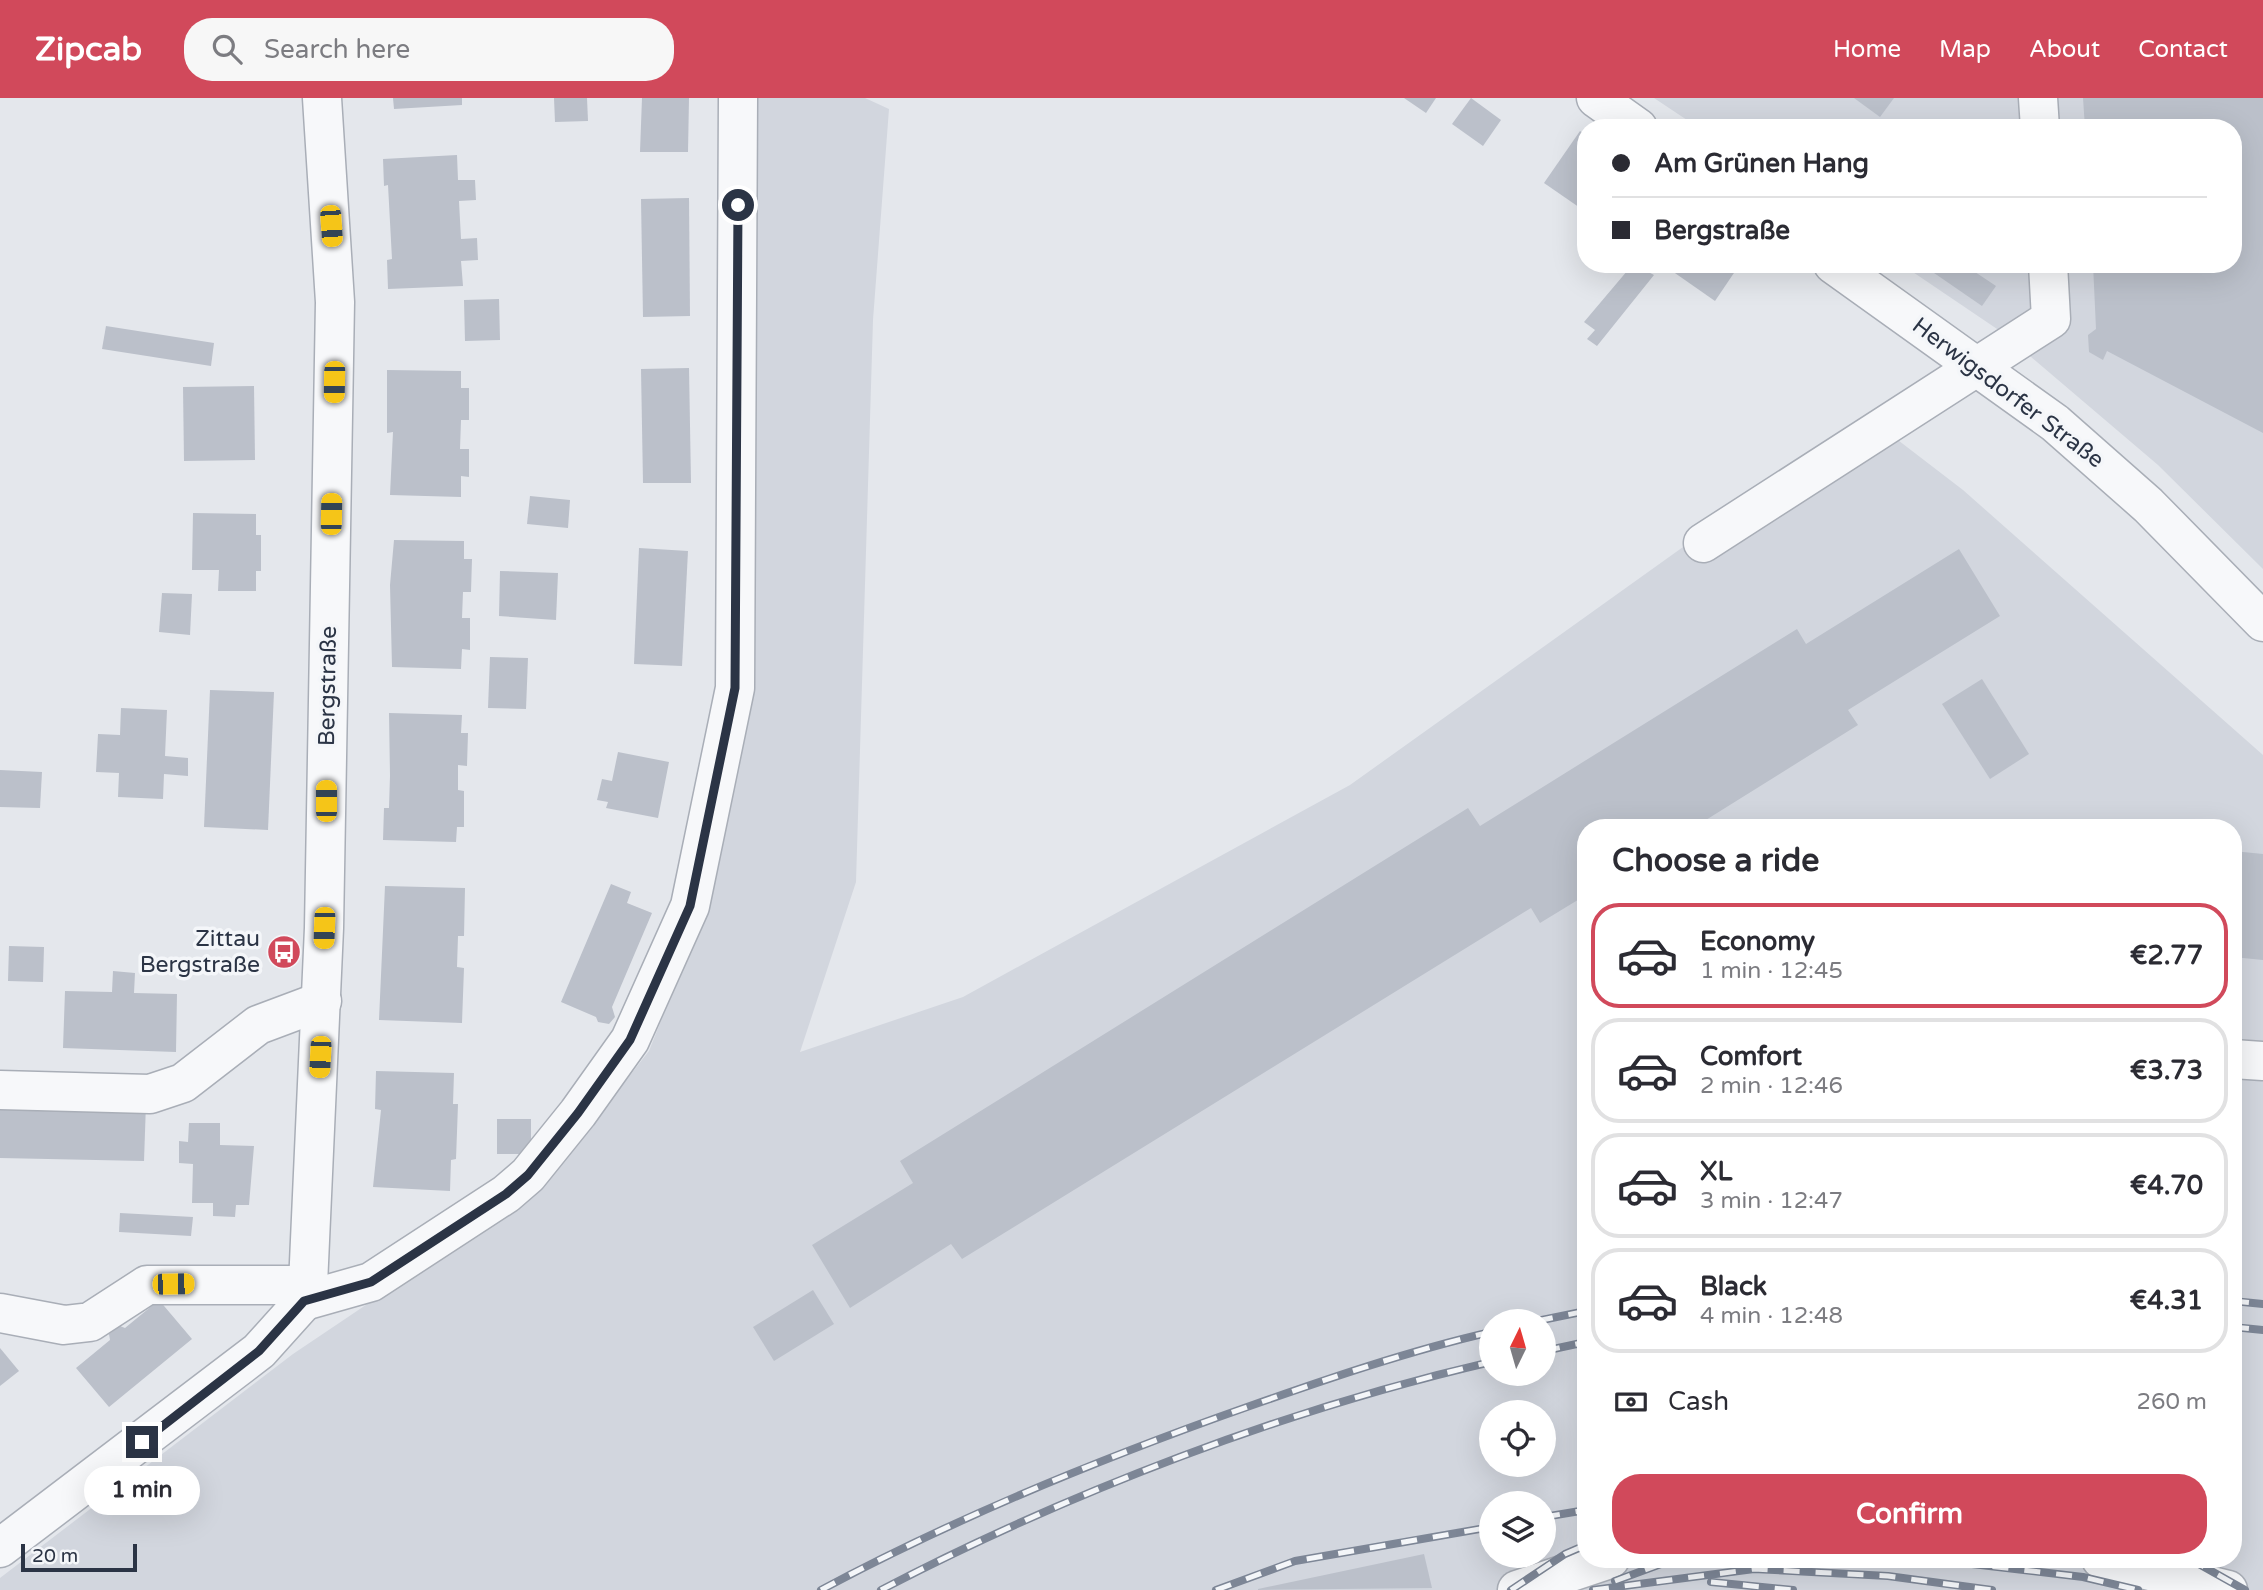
<!DOCTYPE html>
<html lang="en">
<head>
<meta charset="utf-8">
<style>
  :root { --surface:#fff; --page:#f7f7f7; --text:#2b2b33; --muted:#7c7c81; --line:#e1e1e2; --accent:#d1495b }
  body { margin:0; font-family:"Varela Round",sans-serif; background:var(--page); color:var(--text); height:100vh; display:flex; flex-direction:column; font-size:26px; white-space:nowrap }
  * { box-sizing:border-box; margin:0 }
  p { font-size:23px; color:var(--muted) }
  .icon { flex:none; width:38px; height:38px; fill:none; stroke:currentColor; stroke-width:2; stroke-linecap:round; stroke-linejoin:round }
  .map { position:relative; flex:1; overflow:hidden }
  .sheet { position:absolute; left:1577px; top:721px; width:665px; height:749px; display:flex; flex-direction:column; background:var(--surface); border-radius:28px; box-shadow:0 7px 28px #0002 }
  .sheet>* { flex:none }
  .top-card { position:absolute; left:1577px; top:21px; width:665px; height:154px; border-radius:28px; box-shadow:0 7px 28px #0002; display:grid; align-content:center; height:154px; padding:0 35px; background:var(--surface) }
  .needle { width:46px; rotate:5deg }
  .tools { position:absolute; left:1479px; top:1211px; display:grid; gap:14px }
  .tools a { display:grid; place-items:center; width:77px; height:77px; border-radius:50%; background:var(--surface); box-shadow:0 7px 28px #0002; font-size:35px }
  .scale { position:absolute; left:21px; bottom:18px; width:116px; box-sizing:border-box; padding-left:7px; border:4px solid #2b3445; border-top:0; font-size:19px; line-height:24px; white-space:nowrap; color:#2b3445; -webkit-text-stroke:5px #f4f6f9; paint-order:stroke }
  .end { position:absolute; width:32px; height:32px; margin:-16px; border:9px solid #2b3445; background:#fff; box-shadow:0 0 0 4px #fff }
  .from { border-radius:50% }
  .bubble { position:absolute; height:49px; border-radius:24px; background:var(--surface); box-shadow:0 7px 28px #0002; font-size:23px; font-weight:700; line-height:49px; text-align:center }
  .car { position:absolute; width:21px; height:42px; margin:-21px -10px; border-radius:9px; box-shadow:0 0 5px 2px #0007; background:linear-gradient(#f5c518 24%,#345 0 40%,#f5c518 0 76%,#345 0 86%,#f5c518 0) }
  .top-card b { display:flex; align-items:center; gap:24px; height:66px; font-size:26px }
  .top-card b+b { border-top:2px solid var(--line) }
  .top-card i { width:18px; height:18px; background:var(--text) }
  ul { padding:0; list-style:none }
  li { display:flex; align-items:center; gap:21px; height:105px; margin:0 14px 10px; padding:0 21px; border:4px solid var(--line); border-radius:28px }
  li div { flex:1 }
  li b { display:block; font-size:26px }
  li em { font-style:normal; font-weight:700 }
  li.on { border-color:var(--accent) }
  li>.icon { width:63px; height:63px; stroke-width:1.5 }
  h2 { padding:0 35px; font-size:32px; line-height:84px }
  .pay { display:flex; align-items:center; gap:18px; height:77px; padding:0 35px; font-size:26px }
  .pay p { margin-inline-start:auto }
  .primary-button { display:flex; gap:14px; margin-top:auto; padding:14px 35px }
  .primary-button a { flex:1; height:80px; border-radius:28px; background:var(--accent); color:#fff; font-size:28px; font-weight:700; line-height:80px; text-align:center }
  header { display:flex; align-items:center; gap:42px; box-sizing:border-box; height:98px; padding:0 35px; background:var(--accent); color:#fff }
  header strong { font-size:33px }
  nav { display:flex; gap:38px; margin-inline-start:auto; font-size:24px }
  .search { width:490px; height:63px; background:var(--page); display:flex; align-items:center; gap:18px; box-sizing:border-box; padding:0 24px; border-radius:28px; color:var(--muted); font-size:26px }
  .map>svg:first-child { display:block }
</style>
</head>
<body>
<header>
<strong>Zipcab</strong>
<div class="search"><svg class="icon" aria-label="search" viewBox="0 0 24 24"><circle cx="10" cy="10" r="6"/><path d="M15 15l6 6"/></svg>Search here</div>
<nav><a>Home</a><a>Map</a><a>About</a><a>Contact</a></nav>
</header>
<div class="map">
<svg width="2263" height="1492" viewBox="0 0 2263 1492">
  <rect width="100%" height="100%" fill="#e4e7ec"/>
  <g fill="#d2d6de" fill-rule="evenodd">
    <path d="M737,0h128l24,11 -16,211 -17,562 -56,170 163,-55 387,-212 375,-268 165,-83 73,56 300,265v835h-2263v-12l293,-224 110,-74 177,-141 69,-88 54,-136 47,-225zM1586,730h647v731h-647zM1491,1223h53v53h-53zM1491,1314h53v53h-53zM1491,1405h53v53h-53z"/>
    <polygon points="1654,0 2263,0 2263,471 2158,367 2003,235 1901,166 2233,166 2233,30 1699,30"/>
  </g>
  <g fill="#bbc0ca">
    <polygon points="393,0 462,0 462,7 394,11"/>
    <polygon points="554,0 587,0 588,23 555,24"/>
    <polygon points="642,0 689,0 688,54 640,54"/>
    <polygon points="1404,0 1436,0 1426,15"/>
    <polygon points="1471,0 1501,22 1483,48 1452,26"/>
    <polygon points="1854,0 1894,0 1880,19"/>
    <polygon points="2083,0 2263,0 2263,335 2107,253 2103,262 2089,254 2088,237 2096,231 2093,166 2233,166 2233,30 2085,30"/>
    <polygon points="1580,33 1586,37 1586,114 1544,85"/>
    <polygon points="457,57 458,82 475,82 476,102 459,103 461,141 477,140 478,162 461,163 463,188 388,191 387,162 392,161 388,87 384,88 383,61"/>
    <polygon points="689,100 690,218 643,219 641,101"/>
    <polygon points="1633,166 1654,177 1597,248 1587,241 1595,232 1584,224"/>
    <polygon points="1662,166 1740,166 1715,203"/>
    <polygon points="1921,166 1963,166 1996,188 1982,208"/>
    <polygon points="499,201 500,242 465,243 464,202"/>
    <polygon points="106,228 214,245 211,268 102,251"/>
    <polygon points="689,270 691,385 643,385 641,271"/>
    <polygon points="387,272 461,273 461,290 469,290 469,322 461,322 460,351 469,351 469,379 461,378 461,399 390,397 393,334 387,335"/>
    <polygon points="254,288 255,362 184,363 183,289"/>
    <polygon points="530,398 570,402 568,430 527,426"/>
    <polygon points="193,415 256,416 256,437 261,437 261,473 256,473 256,493 218,493 219,472 192,472"/>
    <polygon points="394,442 464,443 464,461 472,461 471,494 463,494 462,520 470,520 470,552 462,551 461,571 392,569 390,487"/>
    <polygon points="639,450 688,453 682,568 634,566"/>
    <polygon points="1959,451 2000,518 1848,612 1858,627 1693,730 1586,730 1586,797 1540,825 1531,810 962,1161 951,1146 850,1210 812,1147 913,1085 900,1063 1468,710 1480,728 1797,531 1806,546"/>
    <polygon points="500,473 558,475 556,522 499,518"/>
    <polygon points="162,495 192,496 190,537 159,534"/>
    <polygon points="490,559 528,560 526,611 488,610"/>
    <polygon points="1982,581 2029,656 1990,681 1942,606"/>
    <polygon points="210,592 274,594 268,732 204,729"/>
    <polygon points="121,610 167,612 165,658 188,660 188,678 164,676 163,701 118,699 119,675 96,674 98,636 120,637"/>
    <polygon points="389,615 462,617 461,635 468,635 467,668 458,667 458,692 464,693 464,729 457,729 456,744 383,742 384,710 389,710 390,678"/>
    <polygon points="618,654 669,664 658,720 606,710 608,704 597,702 602,681 612,683"/>
    <polygon points="0,672 42,674 40,710 0,709"/>
    <polygon points="1928,722 1984,728 1984,730 1888,730"/>
    <polygon points="2233,753 2263,756 2263,862 2233,859"/>
    <polygon points="611,786 631,794 627,805 652,815 612,909 615,919 609,926 598,924 596,919 561,904"/>
    <polygon points="385,788 465,790 464,838 458,838 457,869 464,870 462,925 379,922"/>
    <polygon points="9,848 44,849 43,884 8,883"/>
    <polygon points="113,873 135,875 134,895 177,896 176,954 63,950 65,893 112,894"/>
    <polygon points="376,973 454,975 453,1006 458,1006 457,1034 456,1061 451,1062 450,1093 373,1089 381,1012 375,1011"/>
    <polygon points="0,1002 146,1005 144,1063 0,1060"/>
    <rect x="497" y="1021" width="34" height="35"/>
    <polygon points="189,1025 220,1025 220,1047 254,1048 249,1107 236,1107 235,1119 213,1118 213,1105 192,1105 193,1066 179,1065 179,1043 188,1044"/>
    <polygon points="120,1115 193,1119 191,1138 119,1134"/>
    <polygon points="813,1192 834,1226 774,1263 753,1229"/>
    <polygon points="159,1202 192,1241 109,1309 76,1270 110,1242 109,1236 120,1228 125,1230"/>
    <polygon points="0,1250 19,1273 0,1288"/>
    <polygon points="1424,1456 1432,1490 1258,1492 1258,1491"/>
  </g>
  <g fill="none" stroke-linecap="round" stroke-linejoin="round">
    <g stroke="#a9aeb7" stroke-width="41">
      <g id="minor">
        <polyline points="1596,0 1638,30"/>
        <polyline points="2038,0 2040,30"/>
        <polyline points="1833,166 2055,325 2148,407 2263,524"/>
        <polyline points="1703,445 2051,221 2048,166"/>
        <polyline points="2233,961 2263,963"/>
        <polyline points="0,992 150,996 183,985 258,927 322,903"/>
        <polyline points="304,1203 371,1184 506,1096 528,1077 578,1015 630,942 690,808 735,590 738,0"/>
        <polyline points="0,1215 64,1227 90,1224 147,1187 308,1187"/>
        <polyline points="0,1450 259,1253 304,1203 308,1187 324,830 335,204 322,0"/>
        <polyline points="2101,1461 2228,1492"/>
        <polyline points="1517,1492 1610,1461"/>
      </g>
    </g>
    <use href="#minor" stroke="#f7f8fa" stroke-width="38"/>
    <g stroke="#7d8696" stroke-width="8">
      <g id="rail">
        <polyline points="2233,1203 2263,1206"/>
        <polyline points="1537,1223 1586,1213"/>
        <polyline points="2233,1229 2263,1232"/>
        <polyline points="1544,1253 1586,1244"/>
        <polyline points="1544,1419 1586,1412"/>
        <polyline points="1929,1461 2083,1479 2138,1492"/>
        <polyline points="2190,1461 2245,1492"/>
        <polyline points="1615,1483 1661,1466 1689,1461"/>
        <polyline points="1711,1484 1793,1492"/>
        <path d="M821,1492c136,-73 281,-132 426,-183 80,-28 161,-56 244,-75"/>
        <path d="M881,1492c186,-97 405,-181 610,-228"/>
        <polyline points="1216,1492 1295,1463 1491,1429"/>
        <polyline points="1511,1492 1565,1456 1586,1447"/>
        <polyline points="1593,1492 1754,1471 1888,1478 1992,1492"/>
      </g>
    </g>
    <use href="#rail" stroke="#f4f6f9" stroke-width="5" stroke-dasharray="16" stroke-linecap="butt"/>
  </g>
  <g fill="none" stroke-linecap="round" stroke-linejoin="round">
    <polyline stroke="#2b3445" stroke-width="9" points="142,1344 259,1253 304,1203 371,1184 506,1096 528,1077 578,1015 630,942 690,808 735,590 738,107"/>
  </g>
  <defs>
    <g id="bus-disc" transform="scale(1.75)"><circle r="9.5" fill="#d1495b" stroke="#f4f6f9"/><path d="M-5-6H5V4H4V6H2V4H-2V6H-4V4H-5ZM-3.5-4V0h7V-4ZM-3.5 1.2v1.5H-2V1.2ZM2 1.2v1.5H3.5V1.2Z" fill="#fff"/></g>
  </defs>
  <g fill-rule="evenodd">
    <use href="#bus-disc" x="284" y="854"/>
  </g>
  <g text-anchor="middle" dominant-baseline="central" stroke-width="7" stroke-linejoin="round" paint-order="stroke">
    <g font-size="23" fill="#2b3445" stroke="#f4f6f9">
      <text transform="translate(2008 295) rotate(37)">Herwigsdorfer Straße</text>
      <text transform="translate(328 588) rotate(-89)">Bergstraße</text>
    </g>
    <g font-size="23" fill="#2b3445" stroke="#f4f6f9" text-anchor="end">
      <text x="260" y="841">Zittau<tspan x="260" dy="26">Bergstraße</tspan></text>
    </g>
  </g>
</svg>
<div class="tools">
<a><svg class="needle" viewBox="-14 -14 28 28"><path d="M0-13l5 13h-10z" fill="#e53935"/><path d="M0 13l5-13h-10z" fill="#7c7c81"/></svg></a>
<a><svg class="icon" aria-label="locate" viewBox="0 0 24 24"><circle cx="12" cy="12" r="6"/><path d="M12 2v4M12 18v4M2 12h4M18 12h4"/></svg></a>
<a><svg class="icon" aria-label="layers" viewBox="0 0 24 24"><path d="M12 4l9 5-9 5-9-5zM3 14l9 5 9-5"/></svg></a>
</div>
<div class="scale">20 m</div>
<i class="end from" style="left:738px;top:107px"></i>
<i class="end" style="left:142px;top:1344px"></i>
<div class="bubble" style="left:84px;top:1368px;width:116px">1 min</div>
<i class="car" style="left:331px;top:128px;rotate:176deg"></i>
<i class="car" style="left:334px;top:284px;rotate:181deg"></i>
<i class="car" style="left:331px;top:416px;rotate:1deg"></i>
<i class="car" style="left:326px;top:703px;rotate:0deg"></i>
<i class="car" style="left:324px;top:830px;rotate:182deg"></i>
<i class="car" style="left:320px;top:959px;rotate:183deg"></i>
<i class="car" style="left:173px;top:1186px;rotate:89deg"></i>
<div class="top-card">
<b><i class="from"></i>Am Grünen Hang</b>
<b><i></i>Bergstraße</b>
</div>
<section class="sheet">
<h2>Choose a ride</h2>
<ul>
<li class="on"><svg class="icon" aria-label="car" viewBox="0 0 24 24"><path d="M5 17H2v-5l4-1 3-4h7l3 4 3 1v5h-3M9 17h6M6 11h13"/><circle cx="7" cy="17" r="2"/><circle cx="17" cy="17" r="2"/></svg><div><b>Economy</b><p>1 min · 12:45</p></div><em>€2.77</em></li>
<li><svg class="icon" aria-label="car" viewBox="0 0 24 24"><path d="M5 17H2v-5l4-1 3-4h7l3 4 3 1v5h-3M9 17h6M6 11h13"/><circle cx="7" cy="17" r="2"/><circle cx="17" cy="17" r="2"/></svg><div><b>Comfort</b><p>2 min · 12:46</p></div><em>€3.73</em></li>
<li><svg class="icon" aria-label="car" viewBox="0 0 24 24"><path d="M5 17H2v-5l4-1 3-4h7l3 4 3 1v5h-3M9 17h6M6 11h13"/><circle cx="7" cy="17" r="2"/><circle cx="17" cy="17" r="2"/></svg><div><b>XL</b><p>3 min · 12:47</p></div><em>€4.70</em></li>
<li><svg class="icon" aria-label="car" viewBox="0 0 24 24"><path d="M5 17H2v-5l4-1 3-4h7l3 4 3 1v5h-3M9 17h6M6 11h13"/><circle cx="7" cy="17" r="2"/><circle cx="17" cy="17" r="2"/></svg><div><b>Black</b><p>4 min · 12:48</p></div><em>€4.31</em></li>
</ul>
<div class="pay"><svg class="icon" aria-label="cash" viewBox="0 0 24 24"><path d="M3 7h18v10H3z"/><circle cx="12" cy="12" r="2"/></svg>Cash<p>260 m</p></div>
<div class="primary-button"><a>Confirm</a></div>
</section>
</div>
</body>
</html>
